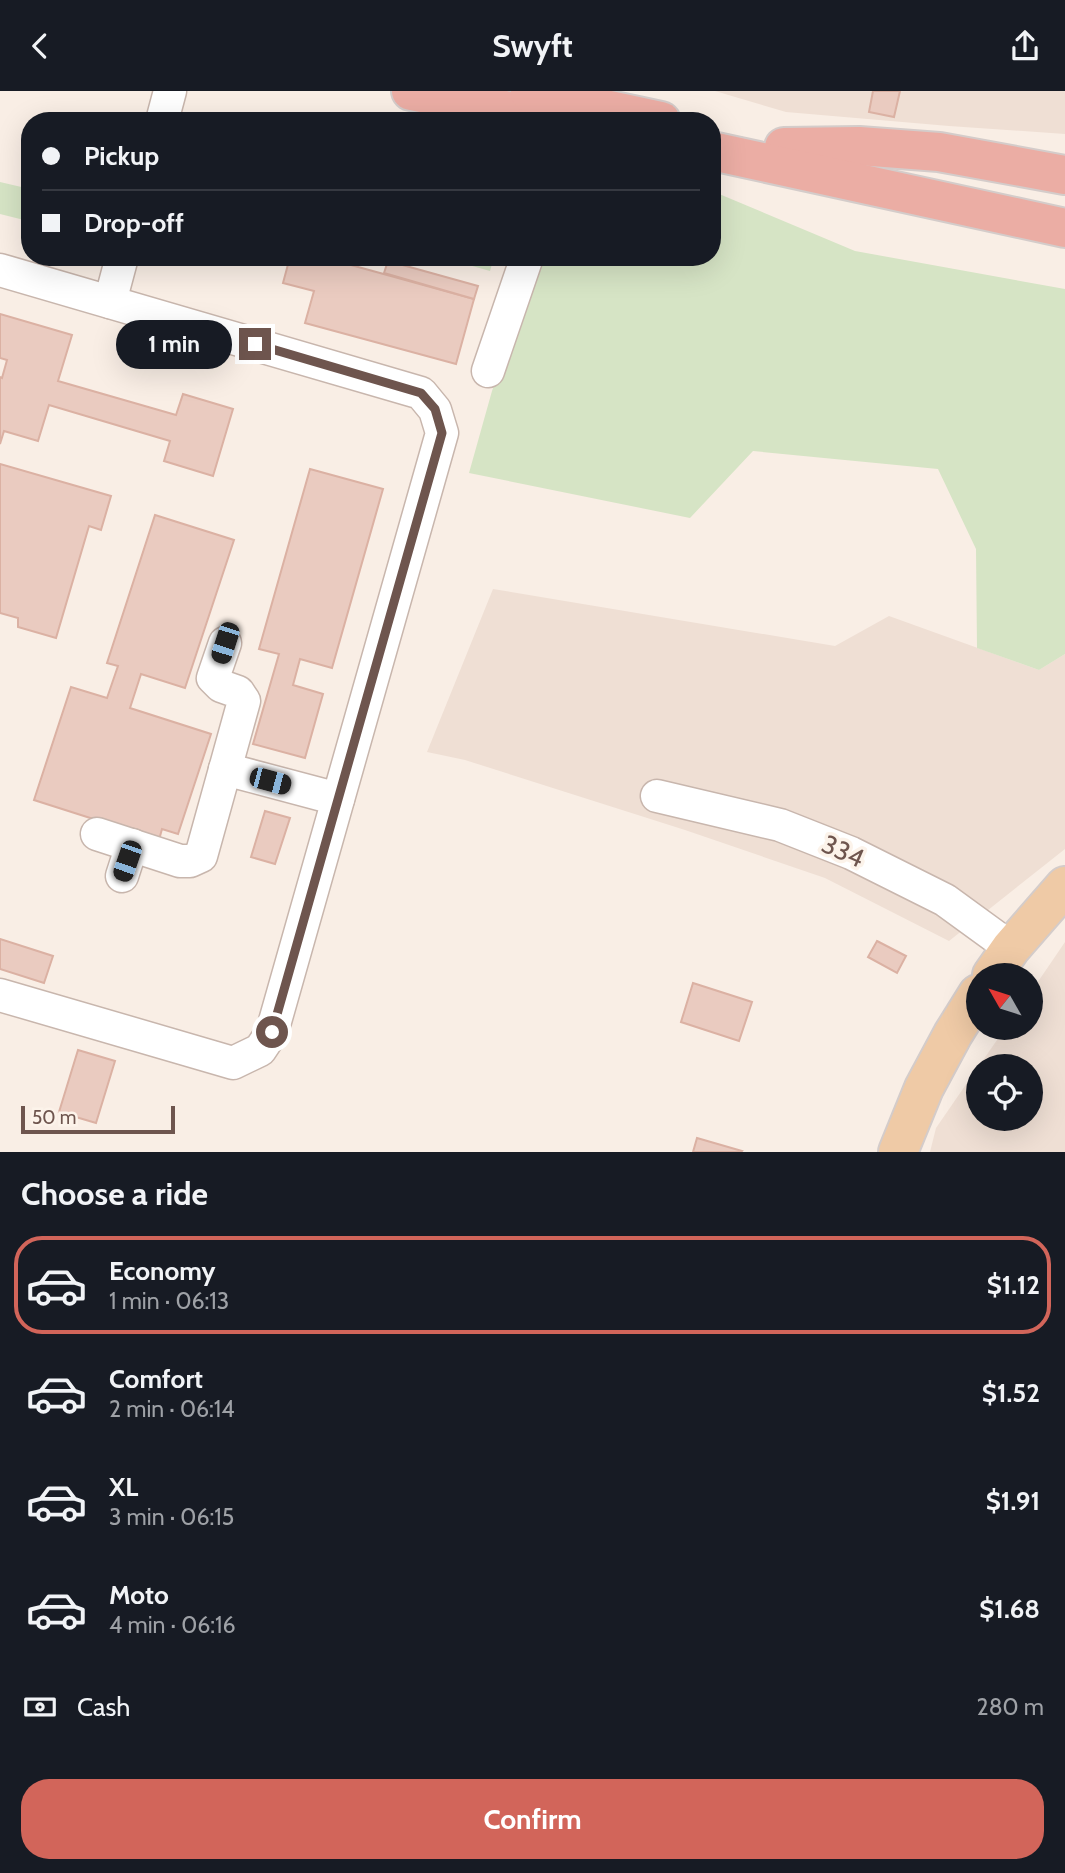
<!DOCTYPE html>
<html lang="en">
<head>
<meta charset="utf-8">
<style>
  :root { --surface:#171b24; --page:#20242c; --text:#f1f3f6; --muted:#9ea1a6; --line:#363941; --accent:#d2655a }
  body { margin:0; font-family:Cabin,sans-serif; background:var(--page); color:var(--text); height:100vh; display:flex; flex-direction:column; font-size:26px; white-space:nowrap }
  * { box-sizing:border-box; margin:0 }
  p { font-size:23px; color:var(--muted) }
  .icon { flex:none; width:38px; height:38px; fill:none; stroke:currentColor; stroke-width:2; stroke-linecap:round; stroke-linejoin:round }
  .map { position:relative; height:1061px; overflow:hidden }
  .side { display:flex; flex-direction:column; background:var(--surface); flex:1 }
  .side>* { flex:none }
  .top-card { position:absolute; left:21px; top:21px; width:700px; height:154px; border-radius:28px; box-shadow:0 7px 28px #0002; display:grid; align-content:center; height:154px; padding:0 21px; background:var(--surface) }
  .needle { width:46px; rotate:309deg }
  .tools { position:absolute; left:966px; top:872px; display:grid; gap:14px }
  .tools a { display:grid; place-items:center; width:77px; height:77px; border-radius:50%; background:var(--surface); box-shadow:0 7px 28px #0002; font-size:35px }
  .scale { position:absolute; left:21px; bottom:18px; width:154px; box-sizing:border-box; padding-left:7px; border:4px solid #6e554e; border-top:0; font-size:19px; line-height:24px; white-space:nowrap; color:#6e554e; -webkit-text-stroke:5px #fcf3ea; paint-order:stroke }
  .end { position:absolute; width:32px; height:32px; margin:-16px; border:9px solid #6e554e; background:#fff; box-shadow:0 0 0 4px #fff }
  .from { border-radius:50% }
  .bubble { position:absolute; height:49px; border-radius:24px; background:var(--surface); box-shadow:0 7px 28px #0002; font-size:23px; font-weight:800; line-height:49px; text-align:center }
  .car { position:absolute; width:21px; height:42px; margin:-21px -10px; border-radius:9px; box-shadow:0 0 5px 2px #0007; background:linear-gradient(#222 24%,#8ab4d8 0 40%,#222 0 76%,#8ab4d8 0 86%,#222 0) }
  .top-card b { display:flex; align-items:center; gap:24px; height:66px; font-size:26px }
  .top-card b+b { border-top:2px solid var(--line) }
  .top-card i { width:18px; height:18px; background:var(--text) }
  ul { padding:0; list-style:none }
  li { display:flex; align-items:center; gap:21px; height:98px; margin:0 14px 10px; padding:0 7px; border:4px solid transparent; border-radius:28px }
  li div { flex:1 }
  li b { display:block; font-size:26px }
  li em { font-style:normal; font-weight:800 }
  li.current { border-color:var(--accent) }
  li>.icon { width:63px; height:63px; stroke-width:1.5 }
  h2 { padding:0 21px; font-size:32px; line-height:84px }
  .pay { display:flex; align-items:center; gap:18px; height:77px; padding:0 21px; font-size:26px }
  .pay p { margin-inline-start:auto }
  .action { display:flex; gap:14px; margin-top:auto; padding:14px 21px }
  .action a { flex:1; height:80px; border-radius:28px; background:var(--accent); color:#fff; font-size:28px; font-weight:800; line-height:80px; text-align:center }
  header { display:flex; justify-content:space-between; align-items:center; height:91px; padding:0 21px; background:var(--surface); font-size:32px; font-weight:800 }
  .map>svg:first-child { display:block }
</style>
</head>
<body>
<header><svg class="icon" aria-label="back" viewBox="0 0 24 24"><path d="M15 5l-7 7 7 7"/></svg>Swyft<svg class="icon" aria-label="share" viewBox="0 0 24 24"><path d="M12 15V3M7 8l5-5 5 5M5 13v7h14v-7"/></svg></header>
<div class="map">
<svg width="1065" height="1061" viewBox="0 0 1065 1061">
  <rect width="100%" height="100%" fill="#f9eee5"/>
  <g fill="#efdfd4">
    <polygon points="715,0 1065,0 1065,43 949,35 786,21"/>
    <polygon points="493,498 835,555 889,525 1039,579 1065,563 1065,758 949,850 825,787 685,739 465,669 427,661"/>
    <polygon points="1065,851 1065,1061 930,1061 936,1037 978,976 978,1027 1031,1027 1031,975 979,975 1006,936 1031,936 1031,901"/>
  </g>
  <g fill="#d6e4c5">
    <polygon points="0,91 30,98 30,135 24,129 0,123"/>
    <polygon points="712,100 855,160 1065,198 1065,563 1039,579 977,557 976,458 938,378 753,360 690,427 469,382 492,300 539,166 712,166"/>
    <polygon points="441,166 494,166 490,180"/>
  </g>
  <g fill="#eacbc0" stroke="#dbb1a3" stroke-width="2">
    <polygon points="873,0 900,0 894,26 869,21"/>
    <polygon points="290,166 353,166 351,174 474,208 456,273 305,232 314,200 283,192"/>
    <polygon points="388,170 478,195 474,208 384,182"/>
    <polygon points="0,223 72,244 58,290 176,324 183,303 233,318 213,385 164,370 170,350 49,314 38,350 4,340 0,353 0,286 2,287 7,269 0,267"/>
    <polygon points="0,373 111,405 101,439 89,435 56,547 18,536 18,527 0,522"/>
    <polygon points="310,378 383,398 332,577 300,568 293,594 323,603 305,667 253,653 279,563 259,558"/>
    <polygon points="155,424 234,449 185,597 141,583 130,617 211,643 178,743 162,738 159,749 34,709 71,596 107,607 118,575 107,572"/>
    <polygon points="265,720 290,727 275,773 251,766"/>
    <polygon points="0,848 53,865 44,892 0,878"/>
    <polygon points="877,850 906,865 897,882 868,866"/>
    <polygon points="693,892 752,911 739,950 681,931"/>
    <polygon points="78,959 115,970 96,1032 59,1021"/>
    <polygon points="697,1047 742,1060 741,1061 693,1061"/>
  </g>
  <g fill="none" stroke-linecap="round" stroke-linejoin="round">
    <g stroke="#c8b6ad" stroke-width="35">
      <g id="minor">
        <polyline points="162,30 170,0"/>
        <polyline points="0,179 421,302 435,319 442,342 272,941 260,959 233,972 0,904"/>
        <polyline points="110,211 122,166"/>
        <polyline points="488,280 527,166"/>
        <polyline points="225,678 338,708"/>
        <polyline points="657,705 780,734 851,762 945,809 1011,857"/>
        <polyline points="97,743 180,770 190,770 201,765 244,610 238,601 221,595 213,587 225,552"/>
        <polyline points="122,785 132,754"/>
      </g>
    </g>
    <g stroke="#d4ccca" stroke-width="42">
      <g id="major">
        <polyline points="992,884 1011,857 1065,795"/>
        <polyline points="898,1061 924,997 953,943 978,903"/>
      </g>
    </g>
    <g stroke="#d4ccca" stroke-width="42">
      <g id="highway">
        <polyline points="411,0 559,30"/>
        <polyline points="530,2 661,30"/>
        <polyline points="784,56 859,55 939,61 1065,84"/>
        <polyline points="712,60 1065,137"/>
      </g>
    </g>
    <use href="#minor" stroke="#fff" stroke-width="32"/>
    <use href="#major" stroke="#efcaa6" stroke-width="38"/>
    <use href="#highway" stroke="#ebada4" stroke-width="38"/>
  </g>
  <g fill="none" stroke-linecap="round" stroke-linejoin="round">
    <polyline stroke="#6e554e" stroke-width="9" points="255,253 421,302 435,318 442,342 272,941"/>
  </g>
  <g text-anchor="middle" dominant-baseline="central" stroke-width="7" stroke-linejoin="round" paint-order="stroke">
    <g font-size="26" fill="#6e554e" stroke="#fcf3ea">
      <text transform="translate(843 760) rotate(24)">334</text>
    </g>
  </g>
</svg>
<div class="tools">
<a><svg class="needle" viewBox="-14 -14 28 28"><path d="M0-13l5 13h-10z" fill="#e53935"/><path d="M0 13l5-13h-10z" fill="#9ea1a6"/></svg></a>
<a><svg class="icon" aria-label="locate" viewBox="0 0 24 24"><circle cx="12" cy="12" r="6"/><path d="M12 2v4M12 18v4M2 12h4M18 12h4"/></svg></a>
</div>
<div class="scale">50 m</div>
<i class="end from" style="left:272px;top:941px"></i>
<i class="end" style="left:255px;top:253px"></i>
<div class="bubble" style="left:116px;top:229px;width:116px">1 min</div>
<i class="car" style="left:225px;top:552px;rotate:198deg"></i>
<i class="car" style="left:270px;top:690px;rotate:105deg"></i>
<i class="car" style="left:127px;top:770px;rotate:199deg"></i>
<div class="top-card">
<b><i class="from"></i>Pickup</b>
<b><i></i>Drop-off</b>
</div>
</div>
<section class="side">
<h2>Choose a ride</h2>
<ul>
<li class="current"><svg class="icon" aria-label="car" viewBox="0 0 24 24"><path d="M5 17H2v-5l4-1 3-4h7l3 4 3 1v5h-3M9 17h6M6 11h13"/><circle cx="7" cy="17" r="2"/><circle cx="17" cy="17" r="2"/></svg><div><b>Economy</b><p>1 min · 06:13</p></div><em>$1.12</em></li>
<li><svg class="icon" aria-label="car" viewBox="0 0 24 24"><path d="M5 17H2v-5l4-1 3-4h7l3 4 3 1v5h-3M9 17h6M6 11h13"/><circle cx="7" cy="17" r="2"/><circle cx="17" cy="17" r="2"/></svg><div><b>Comfort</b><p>2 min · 06:14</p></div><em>$1.52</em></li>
<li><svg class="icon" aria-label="car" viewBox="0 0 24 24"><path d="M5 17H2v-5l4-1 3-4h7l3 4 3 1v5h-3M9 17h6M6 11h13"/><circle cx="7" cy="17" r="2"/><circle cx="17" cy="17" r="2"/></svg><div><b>XL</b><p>3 min · 06:15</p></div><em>$1.91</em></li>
<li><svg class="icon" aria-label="car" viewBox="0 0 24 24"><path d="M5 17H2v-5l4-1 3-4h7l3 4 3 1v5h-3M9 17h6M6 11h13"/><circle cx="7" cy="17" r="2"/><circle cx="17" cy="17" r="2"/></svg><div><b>Moto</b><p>4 min · 06:16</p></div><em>$1.68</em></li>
</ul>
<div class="pay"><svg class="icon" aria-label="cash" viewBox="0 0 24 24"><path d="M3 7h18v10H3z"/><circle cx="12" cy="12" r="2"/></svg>Cash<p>280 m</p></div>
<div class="action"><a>Confirm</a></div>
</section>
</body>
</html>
